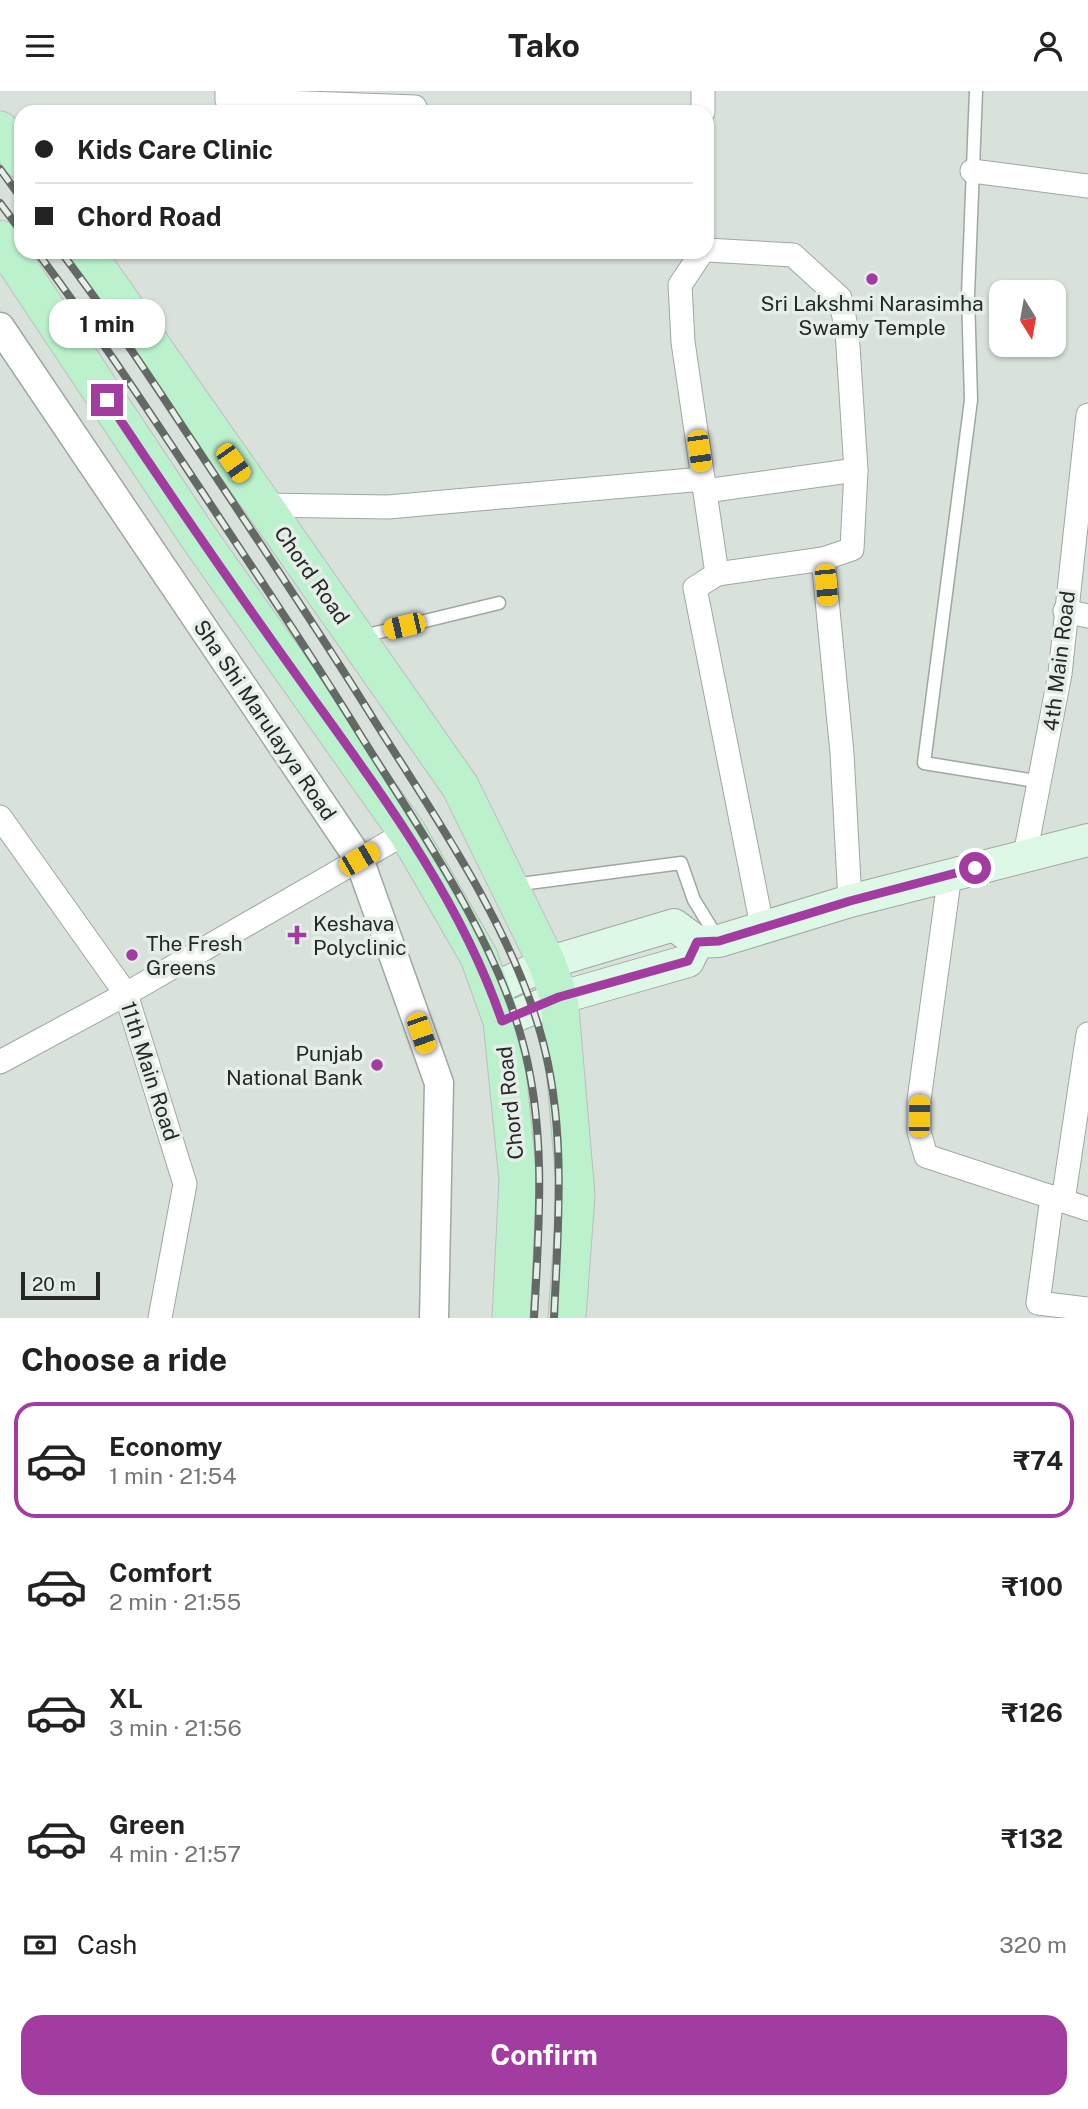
<!DOCTYPE html>
<html lang="en">
<head>
<meta charset="utf-8">
<style>
  :root { --surface:#fff; --page:#f6f6f6; --text:#222; --muted:#767676; --line:#e0e0e0; --accent:#a23ca0 }
  body { margin:0; font-family:"Public Sans",sans-serif; background:var(--page); color:var(--text); height:100vh; display:flex; flex-direction:column; font-size:26px; white-space:nowrap }
  * { box-sizing:border-box; margin:0 }
  p { font-size:23px; color:var(--muted) }
  .icon { flex:none; width:38px; height:38px; fill:none; stroke:currentColor; stroke-width:2; stroke-linecap:round; stroke-linejoin:round }
  .map { position:relative; height:1227px; overflow:hidden }
  .drawer { display:flex; flex-direction:column; background:var(--surface); flex:1 }
  .drawer>* { flex:none }
  .hud { position:absolute; left:14px; top:14px; width:700px; height:154px; border-radius:21px; box-shadow:0 2px 5px #0004; display:grid; align-content:center; height:154px; padding:0 21px; background:var(--surface) }
  .needle { width:46px; rotate:169deg }
  .fabs { position:absolute; left:989px; top:189px; display:grid; gap:14px }
  .fabs a { display:grid; place-items:center; width:77px; height:77px; border-radius:14px; background:var(--surface); box-shadow:0 2px 5px #0004; font-size:35px }
  .scale { position:absolute; left:21px; bottom:18px; width:79px; box-sizing:border-box; padding-left:7px; border:4px solid #252826; border-top:0; font-size:19px; line-height:24px; white-space:nowrap; color:#252826; -webkit-text-stroke:5px #e6eee8; paint-order:stroke }
  .end { position:absolute; width:32px; height:32px; margin:-16px; border:9px solid #a23ca0; background:#fff; box-shadow:0 0 0 4px #fff }
  .from { border-radius:50% }
  .bubble { position:absolute; height:49px; border-radius:21px; background:var(--surface); box-shadow:0 2px 5px #0004; font-size:23px; font-weight:700; line-height:49px; text-align:center }
  .car { position:absolute; width:21px; height:42px; margin:-21px -10px; border-radius:9px; box-shadow:0 0 5px 2px #0007; background:linear-gradient(#f5c518 24%,#345 0 40%,#f5c518 0 76%,#345 0 86%,#f5c518 0) }
  .hud b { display:flex; align-items:center; gap:24px; height:66px; font-size:26px }
  .hud b+b { border-top:2px solid var(--line) }
  .hud i { width:18px; height:18px; background:var(--text) }
  ul { padding:0; list-style:none }
  li { display:flex; align-items:center; gap:21px; height:116px; margin:0 14px 10px; padding:0 7px; border:4px solid transparent; border-radius:21px }
  li div { flex:1 }
  li b { display:block; font-size:26px }
  li em { font-style:normal; font-weight:700 }
  li.on { border-color:var(--accent) }
  li>.icon { width:63px; height:63px; stroke-width:1.5 }
  h2 { padding:0 21px; font-size:32px; line-height:84px }
  .pay { display:flex; align-items:center; gap:18px; height:77px; padding:0 21px; font-size:26px }
  .pay p { margin-inline-start:auto }
  .action { display:flex; gap:14px; margin-top:auto; padding:14px 21px }
  .action a { flex:1; height:80px; border-radius:21px; background:var(--accent); color:#fff; font-size:28px; font-weight:700; line-height:80px; text-align:center }
  header { display:flex; justify-content:space-between; align-items:center; height:91px; padding:0 21px; background:var(--surface); font-size:32px; font-weight:700 }
  .map>svg:first-child { display:block }
</style>
</head>
<body>
<header><svg class="icon" aria-label="menu" viewBox="0 0 24 24"><path d="M4 6h16M4 12h16M4 18h16"/></svg>Tako<svg class="icon" aria-label="person" viewBox="0 0 24 24"><circle cx="12" cy="8" r="4"/><path d="M4 21q1-7 8-7t8 7"/></svg></header>
<div class="map">
<svg width="1088" height="1227" viewBox="0 0 1088 1227">
  <rect width="100%" height="100%" fill="#d9e1db"/>
  <g fill="none" stroke-linecap="round" stroke-linejoin="round">
    <g stroke="#a0a7a2" stroke-width="15">
      <g id="service">
        <polyline points="976,0 968,204 971,309 924,672 1042,691"/>
        <polyline points="359,546 499,512"/>
        <polyline points="513,794 681,772 694,809 718,848"/>
      </g>
    </g>
    <g stroke="#a0a7a2" stroke-width="25">
      <g id="minor">
        <polyline points="227,0 227,9 415,16"/>
        <polyline points="703,21 703,0"/>
        <polyline points="972,80 1088,95"/>
        <polyline points="707,159 793,164 840,207 847,240 856,379 852,458 823,468 717,483"/>
        <polyline points="702,161 680,194 683,251 717,483 695,497 762,835"/>
        <polyline points="705,400 856,379"/>
        <polyline points="263,414 388,416 703,388"/>
        <polyline points="823,468 842,662 850,810"/>
        <polyline points="1065,520 1088,525"/>
        <polyline points="0,726 126,903 185,1093 160,1227"/>
        <polyline points="1025,764 1060,583 1088,324"/>
        <polyline points="950,783 919,1009 919,1041 926,1065 1088,1118"/>
        <polyline points="0,971 126,903 407,741"/>
        <polyline points="1052,1106 1038,1212 1088,1218"/>
        <polyline points="1063,1110 1088,943"/>
      </g>
    </g>
    <g stroke="#a0a7a2" stroke-width="31">
      <polyline id="tertiary" points="0,236 359,768 439,992 434,1227"/>
    </g>
    <g stroke="#a0a7a2" stroke-width="34">
      <g id="secondary">
        <polyline points="492,899 547,872 674,834 697,851 719,850 850,810 1088,749"/>
        <polyline points="502,930 559,907 688,870 697,851"/>
      </g>
    </g>
    <g stroke="#bebebe" stroke-width="39">
      <g id="primary">
        <polyline points="0,39 21,69"/>
        <polyline points="0,148 199,447 407,741 479,866 502,930 518,1089 511,1227"/>
        <polyline points="86,161 460,695 547,872 559,907 576,1104 567,1227"/>
      </g>
    </g>
    <use href="#service" stroke="#fff" stroke-width="12"/>
    <use href="#minor" stroke="#fff" stroke-width="23"/>
    <use href="#tertiary" stroke="#fff" stroke-width="28"/>
    <use href="#secondary" stroke="#ddf8e6" stroke-width="32"/>
    <use href="#primary" stroke="#bbf2cd" stroke-width="37"/>
    <g stroke="#646965" stroke-width="8">
      <g id="rail">
        <polyline points="0,78 21,107"/>
        <polyline points="0,112 21,140"/>
        <path d="M37,161c57,76 109,155 162,235 54,82 110,164 162,249 57,91 133,200 161,304 25,90 17,186 12,278"/>
        <path d="M61,161c54,71 102,145 151,219 55,83 110,165 162,249 61,97 136,204 167,315 26,91 17,190 13,283"/>
      </g>
    </g>
    <use href="#rail" stroke="#e6eee8" stroke-width="5" stroke-dasharray="16" stroke-linecap="butt"/>
  </g>
  <g fill="none" stroke-linecap="round" stroke-linejoin="round">
    <path stroke="#a23ca0" stroke-width="9" d="M107,309c63,95 127,188 193,280 77,108 159,215 202,341l57,-24 129,-36 9,-19 22,-1 131,-40 125,-33"/>
  </g>
  <g fill="#a23ca0" stroke="#e6eee8" stroke-width="2.5">
    <circle cx="872" cy="188" r="7"/>
    <path d="M293.5 833.5h7v7h7v7h-7v7h-7v-7h-7v-7h7z"/>
    <circle cx="132" cy="864" r="7"/>
    <circle cx="377" cy="974" r="7"/>
  </g>
  <g text-anchor="middle" dominant-baseline="central" stroke-width="7" stroke-linejoin="round" paint-order="stroke">
    <g font-size="21" fill="#252826" stroke="#e6eee8" text-anchor="start">
      <text x="872" y="212" text-anchor="middle">Sri Lakshmi Narasimha<tspan x="872" dy="24">Swamy Temple</tspan></text>
      <text x="313" y="832">Keshava<tspan x="313" dy="24">Polyclinic</tspan></text>
      <text x="146" y="852">The Fresh<tspan x="146" dy="24">Greens</tspan></text>
      <text x="363" y="962" text-anchor="end">Punjab<tspan x="363" dy="24">National Bank</tspan></text>
    </g>
    <g font-size="21" fill="#252826" stroke="#e6eee8">
      <text transform="translate(312 484) rotate(55)">Chord Road</text>
      <text transform="translate(1059 570) rotate(-83)">4th Main Road</text>
      <text transform="translate(265 629) rotate(56)">Sha Shi Marulayya Road</text>
      <text transform="translate(150 980) rotate(72)">11th Main Road</text>
      <text transform="translate(510 1012) rotate(-96)">Chord Road</text>
    </g>
  </g>
</svg>
<div class="fabs">
<a><svg class="needle" viewBox="-14 -14 28 28"><path d="M0-13l5 13h-10z" fill="#e53935"/><path d="M0 13l5-13h-10z" fill="#767676"/></svg></a>
</div>
<div class="scale">20 m</div>
<i class="end from" style="left:975px;top:777px"></i>
<i class="end" style="left:107px;top:309px"></i>
<div class="bubble" style="left:49px;top:208px;width:116px">1 min</div>
<i class="car" style="left:699px;top:360px;rotate:172deg"></i>
<i class="car" style="left:233px;top:372px;rotate:145deg"></i>
<i class="car" style="left:826px;top:494px;rotate:175deg"></i>
<i class="car" style="left:404px;top:535px;rotate:257deg"></i>
<i class="car" style="left:359px;top:768px;rotate:60deg"></i>
<i class="car" style="left:421px;top:942px;rotate:161deg"></i>
<i class="car" style="left:919px;top:1025px;rotate:1deg"></i>
<div class="hud">
<b><i class="from"></i>Kids Care Clinic</b>
<b><i></i>Chord Road</b>
</div>
</div>
<section class="drawer">
<h2>Choose a ride</h2>
<ul>
<li class="on"><svg class="icon" aria-label="car" viewBox="0 0 24 24"><path d="M5 17H2v-5l4-1 3-4h7l3 4 3 1v5h-3M9 17h6M6 11h13"/><circle cx="7" cy="17" r="2"/><circle cx="17" cy="17" r="2"/></svg><div><b>Economy</b><p>1 min · 21:54</p></div><em>₹74</em></li>
<li><svg class="icon" aria-label="car" viewBox="0 0 24 24"><path d="M5 17H2v-5l4-1 3-4h7l3 4 3 1v5h-3M9 17h6M6 11h13"/><circle cx="7" cy="17" r="2"/><circle cx="17" cy="17" r="2"/></svg><div><b>Comfort</b><p>2 min · 21:55</p></div><em>₹100</em></li>
<li><svg class="icon" aria-label="car" viewBox="0 0 24 24"><path d="M5 17H2v-5l4-1 3-4h7l3 4 3 1v5h-3M9 17h6M6 11h13"/><circle cx="7" cy="17" r="2"/><circle cx="17" cy="17" r="2"/></svg><div><b>XL</b><p>3 min · 21:56</p></div><em>₹126</em></li>
<li><svg class="icon" aria-label="car" viewBox="0 0 24 24"><path d="M5 17H2v-5l4-1 3-4h7l3 4 3 1v5h-3M9 17h6M6 11h13"/><circle cx="7" cy="17" r="2"/><circle cx="17" cy="17" r="2"/></svg><div><b>Green</b><p>4 min · 21:57</p></div><em>₹132</em></li>
</ul>
<div class="pay"><svg class="icon" aria-label="cash" viewBox="0 0 24 24"><path d="M3 7h18v10H3z"/><circle cx="12" cy="12" r="2"/></svg>Cash<p>320 m</p></div>
<div class="action"><a>Confirm</a></div>
</section>
</body>
</html>
